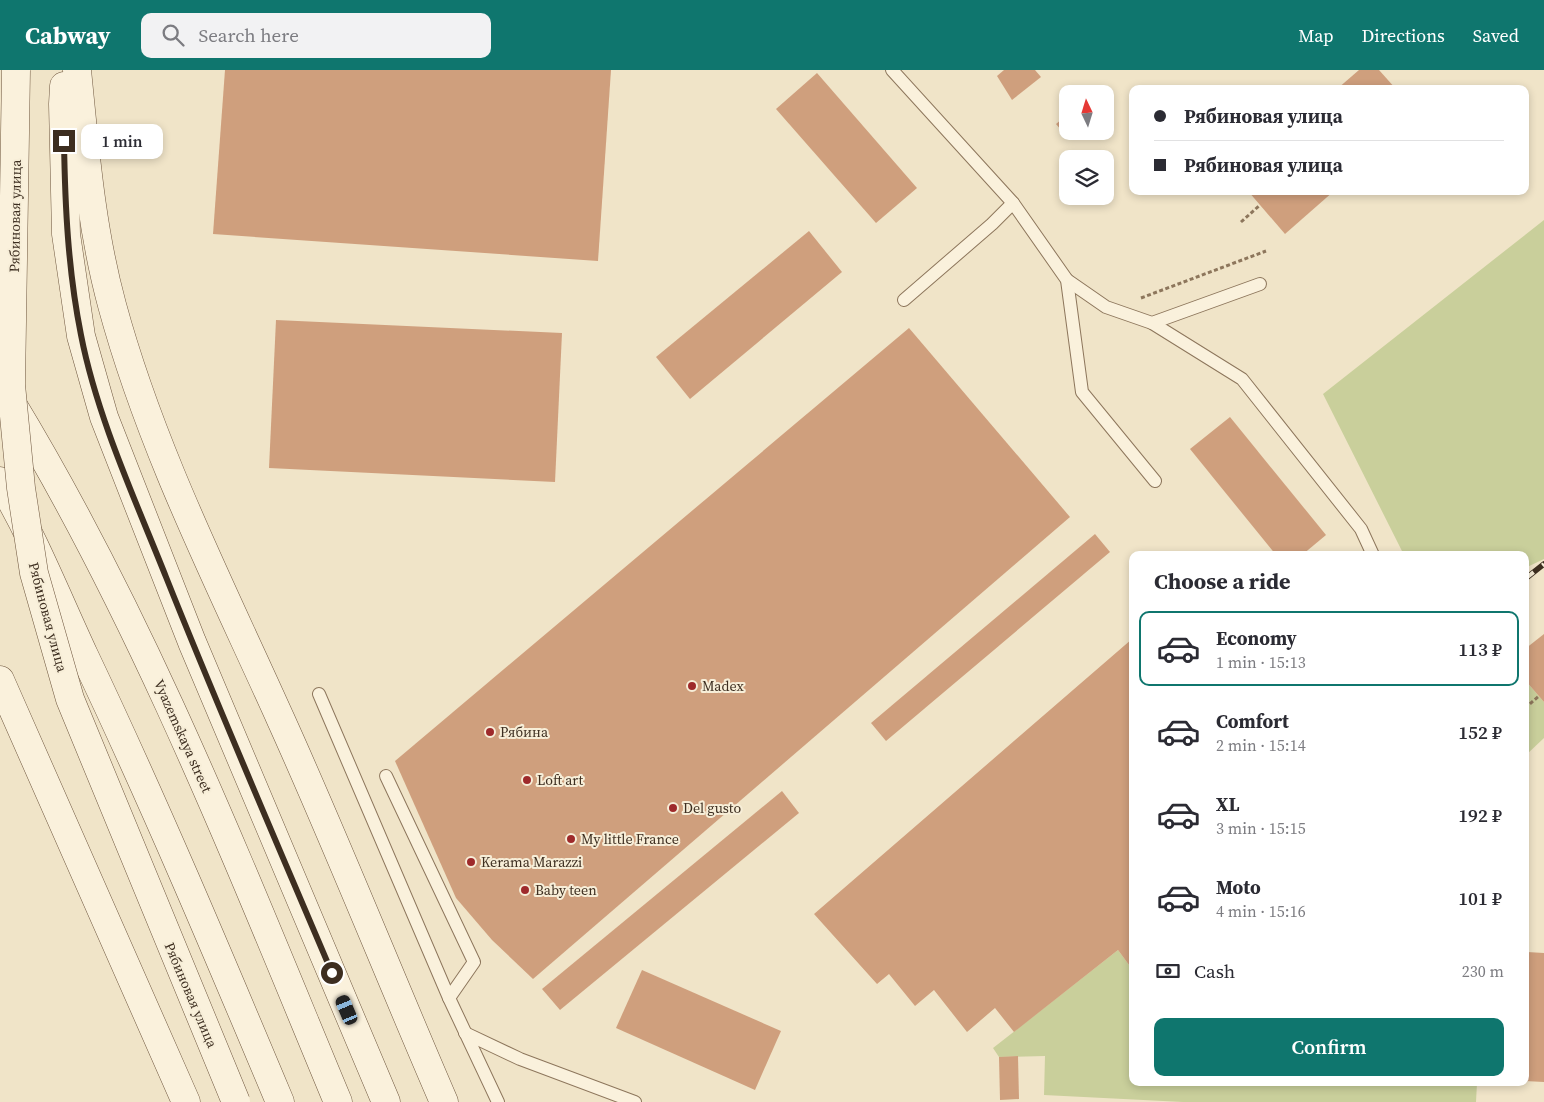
<!DOCTYPE html>
<html lang="en">
<head>
<meta charset="utf-8">
<style>
  :root { --surface:#fff; --page:#f2f2f3; --text:#2b2b33; --muted:#7c7c81; --line:#e1e1e2; --accent:#0f766e }
  body { margin:0; font-family:"Source Serif 4",serif; background:var(--page); color:var(--text); height:100vh; display:flex; flex-direction:column; font-size:19px; white-space:nowrap }
  * { box-sizing:border-box; margin:0 }
  p { font-size:16px; color:var(--muted) }
  .icon { flex:none; width:28px; height:28px; fill:none; stroke:currentColor; stroke-width:2; stroke-linecap:round; stroke-linejoin:round }
  .map { position:relative; flex:1; overflow:hidden }
  .side { position:absolute; left:1129px; top:481px; width:400px; height:535px; display:flex; flex-direction:column; background:var(--surface); border-radius:10px; box-shadow:0 2px 8px #0003 }
  .side>* { flex:none }
  .hud { position:absolute; left:1129px; top:15px; width:400px; height:110px; border-radius:10px; box-shadow:0 2px 8px #0003; display:grid; align-content:center; height:110px; padding:0 25px; background:var(--surface) }
  .needle { width:32px; rotate:356deg }
  .tools { position:absolute; left:1059px; top:15px; display:grid; gap:10px }
  .tools a { display:grid; place-items:center; width:55px; height:55px; border-radius:10px; background:var(--surface); box-shadow:0 2px 8px #0003; font-size:25px }
  .end { position:absolute; width:22px; height:22px; margin:-11px; border:6px solid #3d2e20; background:#fff; box-shadow:0 0 0 2px #fff }
  .from { border-radius:50% }
  .bubble { position:absolute; height:35px; border-radius:10px; background:var(--surface); box-shadow:0 2px 8px #0003; font-size:16px; font-weight:600; line-height:35px; text-align:center }
  .car { position:absolute; width:15px; height:30px; margin:-15px -8px; border-radius:6px; box-shadow:0 0 4px 1px #0007; background:linear-gradient(#222 24%,#8ab4d8 0 40%,#222 0 76%,#8ab4d8 0 86%,#222 0) }
  .hud b { display:flex; align-items:center; gap:18px; height:48px; font-size:19px }
  .hud b+b { border-top:1px solid var(--line) }
  .hud i { width:12px; height:12px; background:var(--text) }
  ul { padding:0; list-style:none }
  li { display:flex; align-items:center; gap:15px; height:75px; margin:0 10px 8px; padding:0 15px; border:2px solid transparent; border-radius:10px }
  li div { flex:1 }
  li b { display:block; font-size:19px }
  li em { font-style:normal; font-weight:600 }
  li.on { border-color:var(--accent) }
  li>.icon { width:45px; height:45px; stroke-width:1.5 }
  h2 { padding:0 25px; font-size:22px; line-height:60px }
  .pay { display:flex; align-items:center; gap:12px; height:55px; padding:0 25px; font-size:19px }
  .pay p { margin-inline-start:auto }
  .button { display:flex; gap:10px; margin-top:auto; padding:10px 25px }
  .button a { flex:1; height:58px; border-radius:10px; background:var(--accent); color:#fff; font-size:20px; font-weight:600; line-height:58px; text-align:center }
  header { display:flex; align-items:center; gap:30px; box-sizing:border-box; height:70px; padding:0 25px; background:var(--accent); color:#fff }
  header strong { font-size:24px }
  nav { display:flex; gap:28px; margin-inline-start:auto; font-size:18px }
  .search { width:350px; height:45px; background:var(--page); display:flex; align-items:center; gap:12px; box-sizing:border-box; padding:0 18px; border-radius:10px; color:var(--muted); font-size:19px }
  .map>svg:first-child { display:block }
</style>
</head>
<body>
<header>
<strong>Cabway</strong>
<div class="search"><svg class="icon" aria-label="search" viewBox="0 0 24 24"><circle cx="10" cy="10" r="6"/><path d="M15 15l6 6"/></svg>Search here</div>
<nav><a>Map</a><a>Directions</a><a>Saved</a></nav>
</header>
<div class="map">
<svg width="1544" height="1032" viewBox="0 0 1544 1032">
  <rect width="100%" height="100%" fill="#f0e4c8"/>
  <g fill="#c9cf9b">
    <polygon points="1544,150 1544,489 1525,498 1525,485 1404,485 1323,324"/>
    <polygon points="1525,610 1544,632 1544,668 1526,685"/>
    <polygon points="1118,880 1132,899 1132,1012 1477,1013 1476,1032 1183,1032 1044,1025 1045,986 999,987 993,978"/>
  </g>
  <g fill="#cf9f7d">
    <polygon points="225,0 611,0 598,191 213,164"/>
    <polygon points="1004,0 1035,0 1041,7 1012,30 997,6"/>
    <polygon points="1359,0 1379,0 1396,19 1337,19"/>
    <polygon points="817,3 917,118 876,153 776,39"/>
    <polygon points="1068,44 1068,61 1074,61 1067,67 1056,54"/>
    <polygon points="1248,121 1334,121 1285,164"/>
    <polygon points="809,161 842,202 690,329 656,287"/>
    <polygon points="276,250 562,263 555,412 269,398"/>
    <polygon points="909,258 1070,447 533,909 492,870 456,828 395,691"/>
    <polygon points="1230,347 1326,465 1302,485 1276,485 1190,379"/>
    <polygon points="1095,464 1110,482 886,671 871,653"/>
    <polygon points="1544,564 1544,632 1525,610 1525,579"/>
    <polygon points="1132,569 1132,899 1118,880 1014,962 995,938 967,962 934,920 915,936 889,904 877,914 814,844"/>
    <polygon points="782,721 799,743 560,940 542,919"/>
    <polygon points="1525,851 1527,851 1527,882 1544,883 1544,1012 1525,1011"/>
    <polygon points="642,900 781,961 755,1020 616,958"/>
    <polygon points="1018,986 1019,1029 1000,1030 999,987"/>
  </g>
  <g fill="none" stroke-linecap="round" stroke-linejoin="round">
    <g stroke="#8d765c" stroke-width="14">
      <g id="lane">
        <polyline points="892,0 1013,133 1067,210 1082,322 1155,411"/>
        <polyline points="1067,210 1106,237 1152,253 1260,214"/>
        <polyline points="904,230 992,154 1013,133"/>
        <polyline points="1152,253 1242,309 1361,459 1373,485"/>
        <polyline points="319,624 449,928 498,1032"/>
        <polyline points="386,706 474,892 449,928"/>
        <polyline points="465,963 520,989 635,1032"/>
      </g>
    </g>
    <g stroke="#6f573f" stroke-width="29">
      <g id="secondary">
        <path d="M77,0c8,79 14,158 35,235 39,144 108,279 169,415 57,126 108,255 163,382"/>
        <polyline points="64,16 63,34 66,164 81,266 104,347 192,572 386,1032"/>
        <path d="M11,332c134,221 228,462 327,700"/>
        <path d="M0,411c33,55 57,116 84,174 70,147 133,297 196,447"/>
        <polyline points="0,610 186,1032"/>
      </g>
    </g>
    <g stroke="#8d765c" stroke-width="3" stroke-dasharray="4 2.5" stroke-linecap="butt">
      <polyline points="1241,152 1260,135"/>
      <polyline points="1141,228 1266,181"/>
      <polyline points="1525,638 1539,626"/>
    </g>
    <use href="#lane" stroke="#faf1dc" stroke-width="12"/>
    <use href="#secondary" stroke="#faf1dc" stroke-width="28"/>
    <g stroke="#3d2e20" stroke-width="5.5">
      <polyline id="rail" points="1525,509 1544,494"/>
    </g>
    <use href="#rail" stroke="#f7eed8" stroke-width="4" stroke-dasharray="11" stroke-linecap="butt"/>
    <g stroke="#6f573f" stroke-width="29" stroke-linecap="butt">
      <polyline id="secondary-bridge" points="16,0 11,315 21,418 34,503 70,629 236,1032"/>
    </g>
    <use href="#secondary-bridge" stroke="#faf1dc" stroke-width="28"/>
  </g>
  <g fill="none" stroke-linecap="round" stroke-linejoin="round">
    <path stroke="#3d2e20" stroke-width="6" d="M64,71c1,65 4,129 17,194 16,82 54,164 85,242 53,133 110,264 166,396"/>
  </g>
  <g fill="#9e2a2b" stroke="#f7eed8" stroke-width="2">
    <circle cx="692" cy="616" r="5"/>
    <circle cx="490" cy="662" r="5"/>
    <circle cx="527" cy="710" r="5"/>
    <circle cx="673" cy="738" r="5"/>
    <circle cx="571" cy="769" r="5"/>
    <circle cx="471" cy="792" r="5"/>
    <circle cx="525" cy="820" r="5"/>
  </g>
  <g text-anchor="middle" dominant-baseline="central" stroke-width="4" stroke-linejoin="round" paint-order="stroke">
    <g font-size="14" fill="#3d2e20" stroke="#f7eed8">
      <text transform="translate(15 146) rotate(-89)">Рябиновая улица</text>
      <text transform="translate(48 547) rotate(75)">Рябиновая улица</text>
      <text transform="translate(183 666) rotate(66)">Vyazemskaya street</text>
      <text transform="translate(191 925) rotate(67)">Рябиновая улица</text>
    </g>
    <g font-size="14" fill="#3d2e20" stroke="#f7eed8" text-anchor="start">
      <text x="702" y="616">Madex</text>
      <text x="500" y="662">Рябина</text>
      <text x="537" y="710">Loft art</text>
      <text x="683" y="738">Del gusto</text>
      <text x="581" y="769">My little France</text>
      <text x="481" y="792">Kerama Marazzi</text>
      <text x="535" y="820">Baby teen</text>
    </g>
  </g>
</svg>
<div class="tools">
<a><svg class="needle" viewBox="-14 -14 28 28"><path d="M0-13l5 13h-10z" fill="#e53935"/><path d="M0 13l5-13h-10z" fill="#7c7c81"/></svg></a>
<a><svg class="icon" aria-label="layers" viewBox="0 0 24 24"><path d="M12 4l9 5-9 5-9-5zM3 14l9 5 9-5"/></svg></a>
</div>
<i class="end from" style="left:332px;top:903px"></i>
<i class="end" style="left:64px;top:71px"></i>
<div class="bubble" style="left:81px;top:54px;width:82px">1 min</div>
<i class="car" style="left:347px;top:940px;rotate:337deg"></i>
<div class="hud">
<b><i class="from"></i>Рябиновая улица</b>
<b><i></i>Рябиновая улица</b>
</div>
<section class="side">
<h2>Choose a ride</h2>
<ul>
<li class="on"><svg class="icon" aria-label="car" viewBox="0 0 24 24"><path d="M5 17H2v-5l4-1 3-4h7l3 4 3 1v5h-3M9 17h6M6 11h13"/><circle cx="7" cy="17" r="2"/><circle cx="17" cy="17" r="2"/></svg><div><b>Economy</b><p>1 min · 15:13</p></div><em>113 ₽</em></li>
<li><svg class="icon" aria-label="car" viewBox="0 0 24 24"><path d="M5 17H2v-5l4-1 3-4h7l3 4 3 1v5h-3M9 17h6M6 11h13"/><circle cx="7" cy="17" r="2"/><circle cx="17" cy="17" r="2"/></svg><div><b>Comfort</b><p>2 min · 15:14</p></div><em>152 ₽</em></li>
<li><svg class="icon" aria-label="car" viewBox="0 0 24 24"><path d="M5 17H2v-5l4-1 3-4h7l3 4 3 1v5h-3M9 17h6M6 11h13"/><circle cx="7" cy="17" r="2"/><circle cx="17" cy="17" r="2"/></svg><div><b>XL</b><p>3 min · 15:15</p></div><em>192 ₽</em></li>
<li><svg class="icon" aria-label="car" viewBox="0 0 24 24"><path d="M5 17H2v-5l4-1 3-4h7l3 4 3 1v5h-3M9 17h6M6 11h13"/><circle cx="7" cy="17" r="2"/><circle cx="17" cy="17" r="2"/></svg><div><b>Moto</b><p>4 min · 15:16</p></div><em>101 ₽</em></li>
</ul>
<div class="pay"><svg class="icon" aria-label="cash" viewBox="0 0 24 24"><path d="M3 7h18v10H3z"/><circle cx="12" cy="12" r="2"/></svg>Cash<p>230 m</p></div>
<div class="button"><a>Confirm</a></div>
</section>
</div>
</body>
</html>
